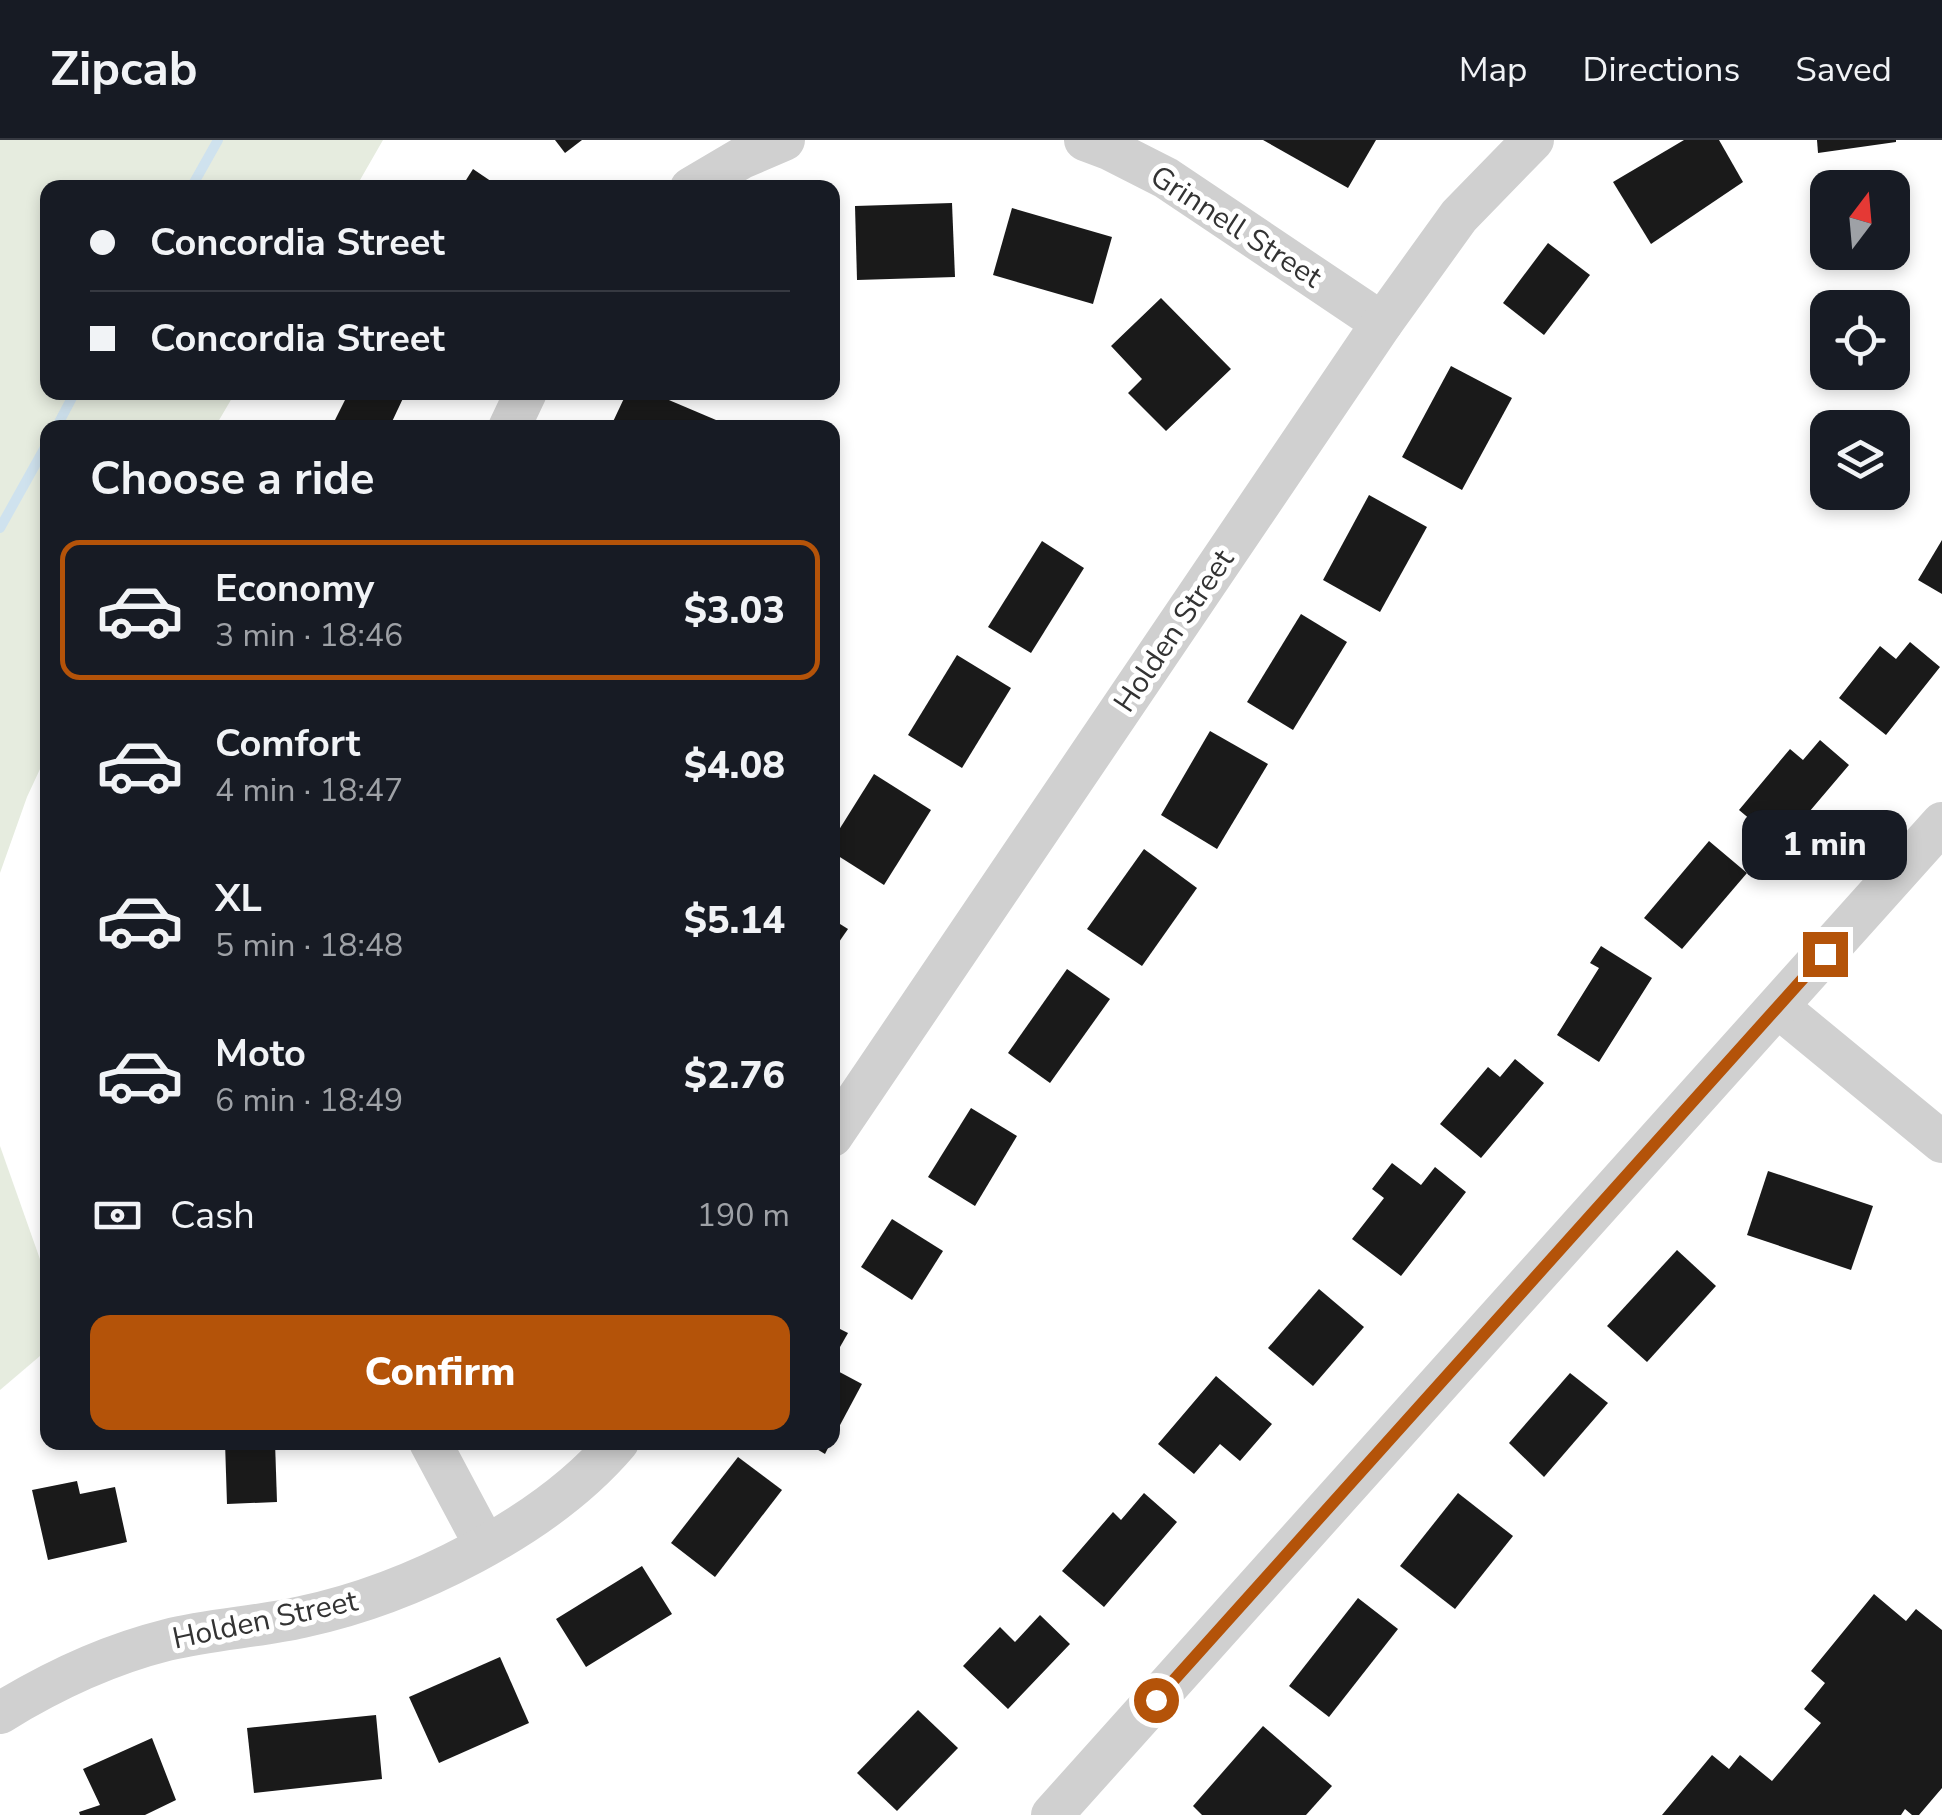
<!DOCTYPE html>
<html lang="en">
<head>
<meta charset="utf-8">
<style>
  :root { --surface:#171b24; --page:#242831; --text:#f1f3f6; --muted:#9ea1a6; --line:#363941; --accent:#b45309 }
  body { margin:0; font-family:"Nunito Sans",sans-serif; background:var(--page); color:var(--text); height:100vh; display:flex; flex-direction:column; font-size:38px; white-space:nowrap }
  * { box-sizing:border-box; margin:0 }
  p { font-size:32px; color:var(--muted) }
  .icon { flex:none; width:55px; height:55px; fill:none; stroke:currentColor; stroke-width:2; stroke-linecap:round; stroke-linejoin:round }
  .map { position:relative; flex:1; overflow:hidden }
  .details { position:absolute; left:40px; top:280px; width:800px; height:1030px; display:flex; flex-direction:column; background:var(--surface); border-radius:20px; box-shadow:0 5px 15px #0003 }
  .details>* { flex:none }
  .guide { position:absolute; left:40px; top:40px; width:800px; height:220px; border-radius:20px; box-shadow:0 5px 15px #0003; display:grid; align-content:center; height:220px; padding:0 50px; background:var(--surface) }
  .needle { width:65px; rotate:16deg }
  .buttons { position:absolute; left:1810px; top:30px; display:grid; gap:20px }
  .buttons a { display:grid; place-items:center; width:100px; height:100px; border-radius:20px; background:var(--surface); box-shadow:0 5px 15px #0003; font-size:50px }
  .end { position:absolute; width:45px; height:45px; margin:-22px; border:12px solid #b45309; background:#fff; box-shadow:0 0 0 5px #fff }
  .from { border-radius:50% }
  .bubble { position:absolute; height:70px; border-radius:20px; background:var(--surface); box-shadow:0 5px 15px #0003; font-size:32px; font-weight:800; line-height:70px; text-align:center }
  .guide b { display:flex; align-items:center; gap:35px; height:95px; font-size:38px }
  .guide b+b { border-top:2px solid var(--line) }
  .guide i { width:25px; height:25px; background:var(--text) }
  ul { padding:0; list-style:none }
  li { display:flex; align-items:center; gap:30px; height:140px; margin:0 20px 15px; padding:0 30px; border:5px solid transparent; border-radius:20px }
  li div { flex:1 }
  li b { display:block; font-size:38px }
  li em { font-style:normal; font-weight:800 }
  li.on { border-color:var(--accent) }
  li>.icon { width:90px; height:90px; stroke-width:1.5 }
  h2 { padding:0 50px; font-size:45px; line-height:120px }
  .pay { display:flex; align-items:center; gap:25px; height:110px; padding:0 50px; font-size:38px }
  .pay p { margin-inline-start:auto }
  .primary-button { display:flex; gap:20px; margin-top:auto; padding:20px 50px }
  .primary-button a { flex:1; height:115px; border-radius:20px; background:var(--accent); color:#fff; font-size:40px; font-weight:800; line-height:115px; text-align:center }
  header { display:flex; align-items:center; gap:60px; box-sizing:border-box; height:140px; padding:0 50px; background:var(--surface); border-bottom:2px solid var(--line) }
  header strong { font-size:48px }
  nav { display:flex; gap:55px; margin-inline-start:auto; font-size:35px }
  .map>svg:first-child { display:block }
</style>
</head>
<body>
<header>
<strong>Zipcab</strong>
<nav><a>Map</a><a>Directions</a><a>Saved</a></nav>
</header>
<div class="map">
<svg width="1942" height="1675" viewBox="0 0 1942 1675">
  <rect width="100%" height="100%" fill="#fff"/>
  <g fill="#e6ecdf">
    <polygon points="0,0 383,0 356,47 48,48 48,252 235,253 215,287 48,288 47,614 27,657 0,733"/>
    <polygon points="0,1006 47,1139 47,1210 0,1250"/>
  </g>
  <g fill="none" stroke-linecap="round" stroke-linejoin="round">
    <g stroke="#cfe2ee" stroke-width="10">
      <polyline points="191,48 218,0"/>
      <polyline points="56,288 75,252"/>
      <polyline points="0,388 48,302"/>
    </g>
  </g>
  <g fill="#1a1a1a">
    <polygon points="555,0 582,0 565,13"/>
    <polygon points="1263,0 1376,0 1348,48"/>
    <polygon points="1684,0 1719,0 1743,42 1651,104 1613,42"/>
    <polygon points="1817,0 1896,0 1896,2 1818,13"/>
    <polygon points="473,29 501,48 461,48"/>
    <polygon points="952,63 955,137 857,140 855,66"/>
    <polygon points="1012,68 1112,97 1093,164 993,135"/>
    <polygon points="1548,103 1590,135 1544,195 1503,163"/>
    <polygon points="1161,158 1231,229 1166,291 1128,253 1142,239 1111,206"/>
    <polygon points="1451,226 1512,258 1462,350 1402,317"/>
    <polygon points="349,252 406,252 389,288 351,288 335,280"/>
    <polygon points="627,252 650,252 716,280 713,288 610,288"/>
    <polygon points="1369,355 1427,387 1380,472 1323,440"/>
    <polygon points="1942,400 1942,454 1918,440"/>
    <polygon points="1042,401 1084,428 1031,513 988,487"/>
    <polygon points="1301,474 1347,502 1293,590 1247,562"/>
    <polygon points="1910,502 1940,527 1886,595 1839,558 1880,506 1896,519"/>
    <polygon points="957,515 1011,548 962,628 908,595"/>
    <polygon points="1210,591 1268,624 1217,709 1161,675"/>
    <polygon points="1820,600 1849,625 1781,705 1739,670 1790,609 1803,620"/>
    <polygon points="874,634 931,670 884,745 832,712 832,701"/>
    <polygon points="1709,701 1747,733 1682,809 1644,778"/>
    <polygon points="1144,709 1197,748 1142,826 1087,789"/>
    <polygon points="832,779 848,789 832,812"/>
    <polygon points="1601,806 1652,838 1599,922 1557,895 1599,828 1590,823"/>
    <polygon points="1067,829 1110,859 1050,943 1008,913"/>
    <polygon points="1515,919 1544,943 1481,1018 1440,984 1488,927 1500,937"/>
    <polygon points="971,968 1017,996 975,1066 928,1037"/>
    <polygon points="1392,1023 1421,1045 1435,1027 1466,1052 1401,1136 1352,1099 1384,1058 1372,1049"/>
    <polygon points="1768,1031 1873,1066 1851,1130 1747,1095"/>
    <polygon points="892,1079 943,1111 912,1160 861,1127"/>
    <polygon points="1677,1110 1716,1146 1647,1222 1607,1186"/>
    <polygon points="1319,1149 1364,1187 1313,1246 1268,1208"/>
    <polygon points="832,1185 848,1193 832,1221"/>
    <polygon points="832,1228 862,1244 832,1300"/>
    <polygon points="1570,1233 1608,1263 1544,1337 1509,1303"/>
    <polygon points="1216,1236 1272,1284 1240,1321 1220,1304 1194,1334 1158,1304"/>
    <polygon points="225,1302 275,1302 277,1362 227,1364"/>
    <polygon points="805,1302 831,1302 825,1314"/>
    <polygon points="738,1317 782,1350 715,1437 671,1403"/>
    <polygon points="77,1341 80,1354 115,1347 127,1402 48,1420 32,1350"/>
    <polygon points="1144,1353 1177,1382 1104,1467 1062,1431 1113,1372 1121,1380"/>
    <polygon points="1458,1353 1513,1396 1455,1469 1400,1426"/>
    <polygon points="642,1426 672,1474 586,1527 556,1479"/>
    <polygon points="1874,1454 1906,1481 1916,1469 1942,1490 1942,1648 1919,1675 1912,1675 1905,1669 1901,1675 1662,1675 1712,1615 1729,1629 1740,1615 1772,1641 1821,1583 1804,1569 1825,1543 1811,1531"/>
    <polygon points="1358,1458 1398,1489 1329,1577 1289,1546"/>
    <polygon points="1040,1475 1070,1504 1008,1569 963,1526 1000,1487 1015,1502"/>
    <polygon points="500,1517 529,1583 439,1623 409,1557"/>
    <polygon points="918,1570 958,1608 897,1671 857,1633"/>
    <polygon points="376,1575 382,1639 254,1653 247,1588"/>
    <polygon points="1263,1586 1332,1646 1306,1675 1202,1675 1193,1666"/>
    <polygon points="152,1598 176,1660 145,1675 80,1675 79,1672 100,1665 83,1629"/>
  </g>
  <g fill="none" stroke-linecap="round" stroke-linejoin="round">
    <g stroke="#d0d0d0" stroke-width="42">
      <polyline points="1085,0 1109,9 1166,38 1382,183"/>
      <polyline points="691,48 742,18 784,0"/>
      <polyline points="509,288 526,252"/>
      <polyline points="1778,867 1942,1002"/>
      <polyline points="832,996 1382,183 1459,76 1533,0"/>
      <polyline points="430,1302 485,1405"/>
      <path d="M0,1573c52,-32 107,-58 167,-73 44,-11 91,-13 135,-23 108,-23 244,-90 316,-175"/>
      <polyline points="1052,1675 1942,683"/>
    </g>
  </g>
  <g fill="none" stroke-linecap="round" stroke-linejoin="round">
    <polyline stroke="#b45309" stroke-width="12" points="1156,1560 1825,814"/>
  </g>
  <g text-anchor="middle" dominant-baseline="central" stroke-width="10" stroke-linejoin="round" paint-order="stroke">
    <g font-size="30" fill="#333" stroke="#fff">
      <text transform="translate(1236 87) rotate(33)">Grinnell Street</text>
      <text transform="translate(1174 491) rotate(-56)">Holden Street</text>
      <text transform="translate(265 1480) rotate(-12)">Holden Street</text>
    </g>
  </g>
</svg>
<div class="buttons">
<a><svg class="needle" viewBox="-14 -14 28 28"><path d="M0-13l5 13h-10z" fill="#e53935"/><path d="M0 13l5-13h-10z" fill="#9ea1a6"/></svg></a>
<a><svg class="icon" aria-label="locate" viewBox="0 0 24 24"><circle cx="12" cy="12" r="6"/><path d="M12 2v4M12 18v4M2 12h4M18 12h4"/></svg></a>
<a><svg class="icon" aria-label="layers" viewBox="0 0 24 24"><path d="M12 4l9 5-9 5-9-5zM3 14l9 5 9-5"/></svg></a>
</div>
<i class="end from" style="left:1156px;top:1560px"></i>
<i class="end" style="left:1825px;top:814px"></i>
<div class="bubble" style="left:1742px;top:670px;width:165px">1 min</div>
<div class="guide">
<b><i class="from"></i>Concordia Street</b>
<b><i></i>Concordia Street</b>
</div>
<section class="details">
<h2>Choose a ride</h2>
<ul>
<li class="on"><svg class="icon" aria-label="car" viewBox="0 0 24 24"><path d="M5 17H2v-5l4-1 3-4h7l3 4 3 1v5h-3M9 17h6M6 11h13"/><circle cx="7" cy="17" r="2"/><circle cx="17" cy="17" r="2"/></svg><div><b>Economy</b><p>3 min · 18:46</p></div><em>$3.03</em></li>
<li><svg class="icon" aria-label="car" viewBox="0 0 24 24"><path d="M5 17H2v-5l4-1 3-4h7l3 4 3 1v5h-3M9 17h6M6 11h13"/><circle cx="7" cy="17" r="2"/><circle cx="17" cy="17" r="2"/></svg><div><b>Comfort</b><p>4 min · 18:47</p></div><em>$4.08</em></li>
<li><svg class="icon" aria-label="car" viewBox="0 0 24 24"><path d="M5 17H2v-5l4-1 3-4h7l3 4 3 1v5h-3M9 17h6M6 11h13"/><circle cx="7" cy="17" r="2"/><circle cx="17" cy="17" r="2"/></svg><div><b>XL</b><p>5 min · 18:48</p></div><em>$5.14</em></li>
<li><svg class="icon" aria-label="car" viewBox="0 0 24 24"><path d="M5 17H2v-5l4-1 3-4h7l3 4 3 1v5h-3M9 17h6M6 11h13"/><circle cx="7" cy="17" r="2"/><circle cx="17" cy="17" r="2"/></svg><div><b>Moto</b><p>6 min · 18:49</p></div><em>$2.76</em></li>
</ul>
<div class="pay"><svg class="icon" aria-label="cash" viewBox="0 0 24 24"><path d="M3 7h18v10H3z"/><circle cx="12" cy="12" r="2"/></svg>Cash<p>190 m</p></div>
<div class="primary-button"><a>Confirm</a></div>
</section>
</div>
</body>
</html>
